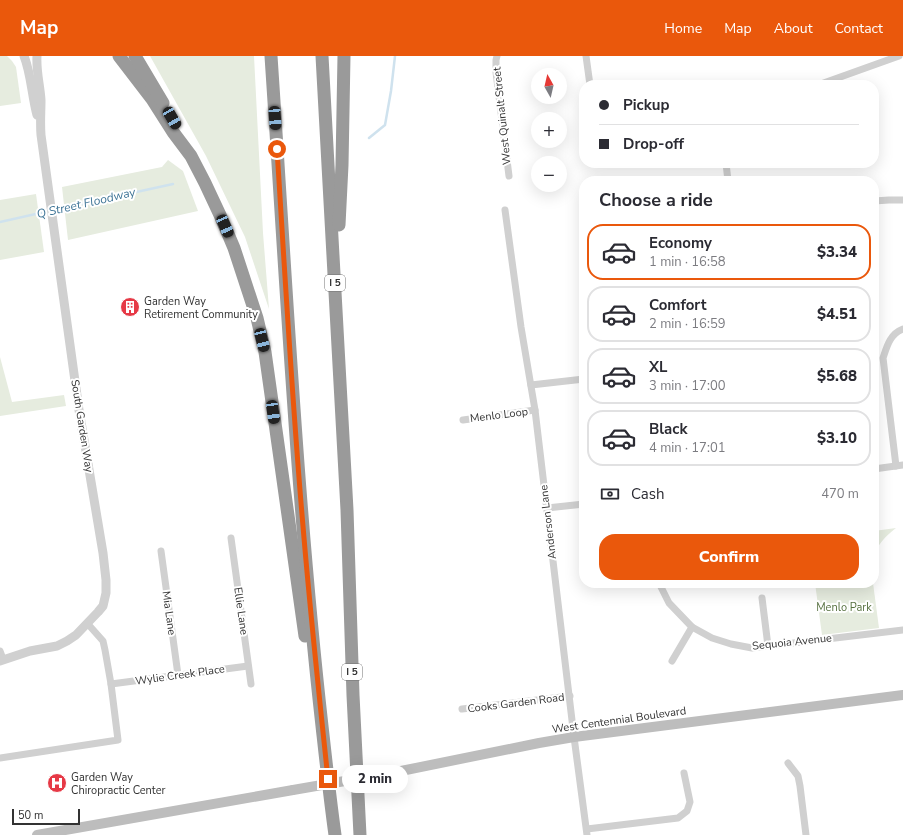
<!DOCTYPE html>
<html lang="en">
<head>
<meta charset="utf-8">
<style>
  :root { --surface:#fff; --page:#f2f2f3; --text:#2b2b33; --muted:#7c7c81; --line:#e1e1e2; --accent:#ea580c }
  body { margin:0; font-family:"Nunito Sans",sans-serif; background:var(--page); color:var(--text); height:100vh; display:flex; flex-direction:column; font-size:15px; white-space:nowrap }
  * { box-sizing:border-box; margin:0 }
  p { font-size:13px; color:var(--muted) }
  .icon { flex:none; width:22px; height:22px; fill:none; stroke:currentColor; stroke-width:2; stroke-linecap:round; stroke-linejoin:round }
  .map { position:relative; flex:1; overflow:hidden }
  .panel { position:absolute; left:579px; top:120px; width:300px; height:412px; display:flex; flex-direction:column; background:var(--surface); border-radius:16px; box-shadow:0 4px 16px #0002 }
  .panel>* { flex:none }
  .top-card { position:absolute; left:579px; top:24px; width:300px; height:88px; border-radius:16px; box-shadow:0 4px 16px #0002; display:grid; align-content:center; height:88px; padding:0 20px; background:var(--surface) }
  .needle { width:26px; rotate:352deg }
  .fabs { position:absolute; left:531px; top:12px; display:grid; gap:8px }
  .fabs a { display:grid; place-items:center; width:36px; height:36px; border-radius:50%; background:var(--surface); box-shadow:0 4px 16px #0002; font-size:20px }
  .scale { position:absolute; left:12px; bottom:10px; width:68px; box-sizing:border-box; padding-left:4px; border:2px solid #333; border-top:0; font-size:11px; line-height:14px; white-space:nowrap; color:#333; -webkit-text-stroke:3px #fff; paint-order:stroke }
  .end { position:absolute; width:18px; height:18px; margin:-9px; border:5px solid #ea580c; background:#fff; box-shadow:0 0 0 2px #fff }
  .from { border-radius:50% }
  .bubble { position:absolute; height:28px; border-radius:14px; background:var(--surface); box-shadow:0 4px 16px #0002; font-size:13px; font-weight:800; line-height:28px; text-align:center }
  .car { position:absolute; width:12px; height:24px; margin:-12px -6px; border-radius:5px; box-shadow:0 0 3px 1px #0007; background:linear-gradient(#222 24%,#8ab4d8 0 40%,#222 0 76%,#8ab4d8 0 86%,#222 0) }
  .top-card b { display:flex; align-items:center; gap:14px; height:38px; font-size:15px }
  .top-card b+b { border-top:1px solid var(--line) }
  .top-card i { width:10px; height:10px; background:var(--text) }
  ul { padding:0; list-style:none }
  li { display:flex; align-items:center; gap:12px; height:56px; margin:0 8px 6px; padding:0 12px; border:2px solid var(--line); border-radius:16px }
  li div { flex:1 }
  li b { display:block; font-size:15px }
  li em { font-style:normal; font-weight:800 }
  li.on { border-color:var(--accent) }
  li>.icon { width:36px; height:36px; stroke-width:1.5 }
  h2 { padding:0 20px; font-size:18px; line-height:48px }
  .pay { display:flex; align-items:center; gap:10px; height:44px; padding:0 20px; font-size:15px }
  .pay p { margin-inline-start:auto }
  .cta { display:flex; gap:8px; margin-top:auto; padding:8px 20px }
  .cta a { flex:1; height:46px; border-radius:16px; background:var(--accent); color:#fff; font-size:16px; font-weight:800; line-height:46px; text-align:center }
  header { display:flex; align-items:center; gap:24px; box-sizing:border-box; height:56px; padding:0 20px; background:var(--accent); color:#fff }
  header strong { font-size:19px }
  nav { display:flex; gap:22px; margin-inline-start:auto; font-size:14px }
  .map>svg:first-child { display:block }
</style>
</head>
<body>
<header>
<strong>Map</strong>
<nav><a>Home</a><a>Map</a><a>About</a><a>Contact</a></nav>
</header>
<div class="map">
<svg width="903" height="779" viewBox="0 0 903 779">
  <rect width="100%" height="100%" fill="#fff"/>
  <g fill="#e6ecdf">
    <polygon points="0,0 7,0 12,5 16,11 21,47 0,50"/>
    <polygon points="150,0 254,0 263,177 269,253 245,181 206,100"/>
    <polygon points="168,104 183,115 198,155 68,184 62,131 162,111"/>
    <polygon points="36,138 44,196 0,204 0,144"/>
    <polygon points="0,301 12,346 64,339 66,350 0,360"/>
    <path d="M896,472c-11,9 -19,16 -22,30v-27z"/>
    <polygon points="815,527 873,527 879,572 822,579"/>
  </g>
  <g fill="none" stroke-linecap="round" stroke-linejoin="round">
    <g stroke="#cfe2ee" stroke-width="2.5">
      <polyline points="369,82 385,69 391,35 395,0"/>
      <polyline points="54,154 173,128"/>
      <polyline points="0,166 49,155"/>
    </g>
    <g stroke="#d0d0d0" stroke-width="7">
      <polyline points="497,0 496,4 496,16 509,120"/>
      <polyline points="586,0 590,29"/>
      <polyline points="818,29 899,0"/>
      <polyline points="726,107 728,125"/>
      <polyline points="874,145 889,144 903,144"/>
      <polyline points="505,154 521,271 535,354 574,681 587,779"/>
      <polyline points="531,329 584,323"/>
      <polyline points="463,364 535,354"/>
      <path d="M896,410l-13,-108c4,-12 7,-24 20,-29"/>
      <polyline points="874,413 903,409"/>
      <polyline points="547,452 584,448"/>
      <polyline points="231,482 251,628"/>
      <polyline points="161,495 178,619"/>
      <polyline points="659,527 669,547 692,571 712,582 731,588 752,592 768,590 903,574"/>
      <polyline points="762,542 768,590"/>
      <polyline points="0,595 3,603"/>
      <polyline points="672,605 692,571"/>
      <polyline points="111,628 248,610"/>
      <polyline points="462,653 570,640"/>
      <polyline points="0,702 118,684 111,628 105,594 103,585 87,567"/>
      <polyline points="788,707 798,720 800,730 806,779"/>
      <polyline points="587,773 678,762 687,755 690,746 684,717"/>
    </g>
    <g stroke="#d0d0d0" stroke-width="9">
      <path d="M24,0c7,17 8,41 13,59"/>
      <path d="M0,605l30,-10 27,-5 10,-5 9,-6 22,-23 5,-6 3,-13v-13l-3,-27 -24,-143 -38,-275c-1,-12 0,-23 0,-35 -1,-15 -5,-29 -4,-44"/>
    </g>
    <g stroke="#bdbdbd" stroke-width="10">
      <polyline points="391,717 539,687 574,681 903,639"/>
      <polyline points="37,779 293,734"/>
    </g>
    <g stroke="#9a9a9a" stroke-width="13">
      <polyline points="119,0 152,43 173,76 191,100 205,127 220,159 234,192 257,262 265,296 305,580"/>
      <polyline points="135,0 163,47"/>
      <path d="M271,0c15,223 26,447 51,670 4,36 8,73 13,109"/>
      <polyline points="322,0 347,454 353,639 360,779"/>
      <polyline points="339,169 342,109 344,0"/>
    </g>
    <polyline stroke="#bdbdbd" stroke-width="10" points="293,734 391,717"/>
  </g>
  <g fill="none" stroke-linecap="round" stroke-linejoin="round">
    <path stroke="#ea580c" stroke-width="5" d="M277,93c8,126 15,252 26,377 7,85 16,169 25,253"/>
  </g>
  <defs>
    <g id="building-disc" transform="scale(1)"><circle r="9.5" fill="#e63946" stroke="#fff"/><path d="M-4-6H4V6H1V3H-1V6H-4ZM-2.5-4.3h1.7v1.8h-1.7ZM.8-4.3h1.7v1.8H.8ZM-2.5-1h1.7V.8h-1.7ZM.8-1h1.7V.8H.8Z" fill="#fff"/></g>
    <g id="hospital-disc" transform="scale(1)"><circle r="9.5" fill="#e63946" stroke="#fff"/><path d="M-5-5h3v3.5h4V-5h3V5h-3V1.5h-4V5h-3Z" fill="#fff"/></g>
  </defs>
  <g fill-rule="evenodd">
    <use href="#building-disc" x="130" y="251"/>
    <use href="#hospital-disc" x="57" y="727"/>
  </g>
  <g text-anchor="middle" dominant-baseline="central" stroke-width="4" stroke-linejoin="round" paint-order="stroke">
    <g fill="#fff" stroke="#707070" stroke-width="1">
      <rect x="325" y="219" width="20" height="16" rx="3"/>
      <rect x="342" y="608" width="20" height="16" rx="3"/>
    </g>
    <g font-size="10" font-weight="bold" fill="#333">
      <text x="335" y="227">I 5</text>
      <text x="352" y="616">I 5</text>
    </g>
    <g font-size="11" fill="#333" stroke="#fff">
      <text transform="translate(502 60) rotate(-96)">West Quinalt Street</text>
      <text transform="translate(499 359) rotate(-7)">Menlo Loop</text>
      <text transform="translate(82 370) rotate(81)">South Garden Way</text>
      <text transform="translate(548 466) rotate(-97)">Anderson Lane</text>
      <text transform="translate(241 555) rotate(82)">Ellie Lane</text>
      <text transform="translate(169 557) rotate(82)">Mia Lane</text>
      <text transform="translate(792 586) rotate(-6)">Sequoia Avenue</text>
      <text transform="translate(180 619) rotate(-8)">Wylie Creek Place</text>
      <text transform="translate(516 647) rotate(-7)">Cooks Garden Road</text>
      <text transform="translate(619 664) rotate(-8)">West Centennial Boulevard</text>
    </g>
    <g font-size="11" fill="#333" stroke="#fff" text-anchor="start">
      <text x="144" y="245">Garden Way<tspan x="144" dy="13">Retirement Community</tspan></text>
      <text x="71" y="721">Garden Way<tspan x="71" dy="13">Chiropractic Center</tspan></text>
    </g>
    <g font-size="11" fill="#56703f" stroke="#fff">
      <text x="844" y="551">Menlo Park</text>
    </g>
    <g font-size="12" font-style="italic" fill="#3f7597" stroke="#fff">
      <text transform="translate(86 147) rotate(-13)">Q Street Floodway</text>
    </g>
  </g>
</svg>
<div class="fabs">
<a><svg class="needle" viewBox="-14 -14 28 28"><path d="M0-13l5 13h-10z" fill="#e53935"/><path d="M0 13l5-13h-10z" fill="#7c7c81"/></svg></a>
<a>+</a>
<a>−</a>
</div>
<div class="scale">50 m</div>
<i class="end from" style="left:277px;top:93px"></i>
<i class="end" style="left:328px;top:723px"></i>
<div class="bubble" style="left:342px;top:709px;width:66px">2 min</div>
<i class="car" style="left:172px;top:62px;rotate:150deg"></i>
<i class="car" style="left:275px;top:62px;rotate:176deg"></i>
<i class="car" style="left:225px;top:170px;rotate:156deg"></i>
<i class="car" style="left:262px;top:284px;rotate:166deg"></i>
<i class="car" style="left:273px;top:356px;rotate:172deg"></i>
<div class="top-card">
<b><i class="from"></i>Pickup</b>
<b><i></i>Drop-off</b>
</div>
<section class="panel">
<h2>Choose a ride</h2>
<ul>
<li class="on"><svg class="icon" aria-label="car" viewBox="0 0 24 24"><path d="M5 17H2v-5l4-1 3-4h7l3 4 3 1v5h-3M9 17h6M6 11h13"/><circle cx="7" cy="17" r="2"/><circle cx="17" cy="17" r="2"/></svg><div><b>Economy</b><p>1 min · 16:58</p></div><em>$3.34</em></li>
<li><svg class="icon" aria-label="car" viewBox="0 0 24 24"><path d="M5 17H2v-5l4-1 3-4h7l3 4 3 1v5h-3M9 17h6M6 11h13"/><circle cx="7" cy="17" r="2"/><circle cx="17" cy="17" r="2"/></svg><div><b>Comfort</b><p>2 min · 16:59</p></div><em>$4.51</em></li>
<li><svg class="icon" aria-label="car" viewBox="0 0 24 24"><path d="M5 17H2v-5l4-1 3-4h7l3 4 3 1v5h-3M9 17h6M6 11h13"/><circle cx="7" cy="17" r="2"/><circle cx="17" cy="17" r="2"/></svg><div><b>XL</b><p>3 min · 17:00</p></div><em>$5.68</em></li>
<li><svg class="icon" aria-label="car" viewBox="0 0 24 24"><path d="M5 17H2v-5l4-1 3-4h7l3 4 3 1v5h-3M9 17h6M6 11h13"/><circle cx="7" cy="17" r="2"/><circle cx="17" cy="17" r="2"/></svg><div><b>Black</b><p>4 min · 17:01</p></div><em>$3.10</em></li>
</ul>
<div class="pay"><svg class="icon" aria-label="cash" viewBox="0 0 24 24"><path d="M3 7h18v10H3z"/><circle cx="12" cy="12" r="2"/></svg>Cash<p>470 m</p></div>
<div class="cta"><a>Confirm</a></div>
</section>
</div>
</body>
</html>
